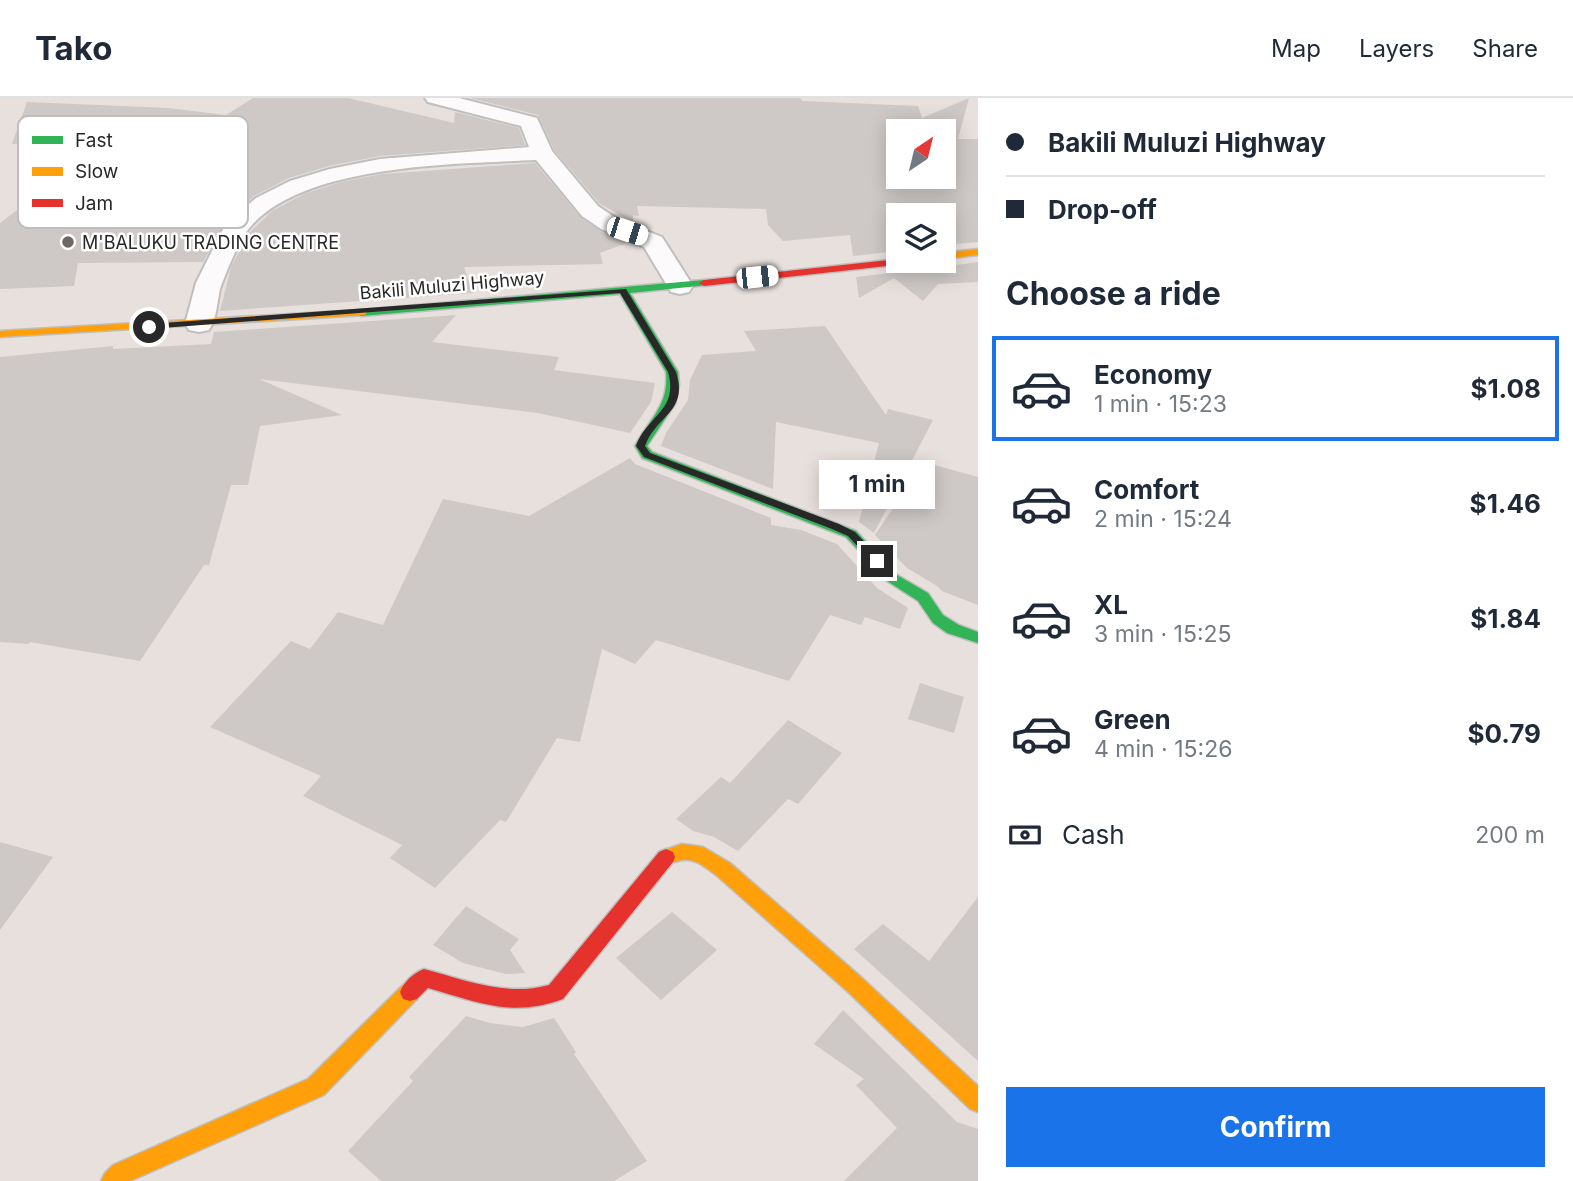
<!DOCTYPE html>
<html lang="en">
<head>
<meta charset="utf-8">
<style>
  :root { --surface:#fff; --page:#f6f6f7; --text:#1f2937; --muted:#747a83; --line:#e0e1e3; --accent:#1a73e8 }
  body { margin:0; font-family:Inter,sans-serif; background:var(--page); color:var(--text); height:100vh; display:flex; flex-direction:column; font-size:26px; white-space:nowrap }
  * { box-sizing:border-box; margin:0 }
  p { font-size:23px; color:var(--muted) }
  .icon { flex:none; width:38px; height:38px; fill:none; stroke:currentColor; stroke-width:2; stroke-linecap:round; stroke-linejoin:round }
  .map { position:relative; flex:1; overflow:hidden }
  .side { display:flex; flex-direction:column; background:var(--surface); width:595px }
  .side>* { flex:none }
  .guide { display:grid; align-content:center; height:154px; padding:0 28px; background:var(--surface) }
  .needle { width:46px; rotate:35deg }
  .controls { position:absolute; left:886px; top:21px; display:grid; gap:14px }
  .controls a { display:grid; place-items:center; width:70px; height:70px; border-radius:0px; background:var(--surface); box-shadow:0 4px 18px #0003; font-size:35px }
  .end { position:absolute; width:32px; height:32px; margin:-16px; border:9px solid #282828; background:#fff; box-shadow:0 0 0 4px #fff }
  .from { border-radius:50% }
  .bubble { position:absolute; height:49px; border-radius:0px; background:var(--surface); box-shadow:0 4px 18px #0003; font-size:23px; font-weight:700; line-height:49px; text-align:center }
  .car { position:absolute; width:21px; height:42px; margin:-21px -10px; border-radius:9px; box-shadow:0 0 5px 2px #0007; background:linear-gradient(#fff 24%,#345 0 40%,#fff 0 76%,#345 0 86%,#fff 0) }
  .guide b { display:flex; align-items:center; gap:24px; height:66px; font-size:26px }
  .guide b+b { border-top:2px solid var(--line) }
  .guide i { width:18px; height:18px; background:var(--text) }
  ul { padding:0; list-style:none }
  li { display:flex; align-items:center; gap:21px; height:105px; margin:0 14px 10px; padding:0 14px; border:4px solid transparent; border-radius:0px }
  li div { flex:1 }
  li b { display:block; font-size:26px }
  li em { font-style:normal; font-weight:700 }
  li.current { border-color:var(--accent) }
  li>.icon { width:63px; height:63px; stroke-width:1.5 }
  h2 { padding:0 28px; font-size:32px; line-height:84px }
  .pay { display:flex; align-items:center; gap:18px; height:77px; padding:0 28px; font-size:26px }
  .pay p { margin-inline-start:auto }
  .button { display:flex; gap:14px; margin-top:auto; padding:14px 28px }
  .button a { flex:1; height:80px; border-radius:0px; background:var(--accent); color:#fff; font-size:28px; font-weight:700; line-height:80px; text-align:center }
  header { display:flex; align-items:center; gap:42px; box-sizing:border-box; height:98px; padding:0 35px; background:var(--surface); border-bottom:2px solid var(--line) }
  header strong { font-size:33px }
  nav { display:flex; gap:38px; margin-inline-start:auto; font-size:24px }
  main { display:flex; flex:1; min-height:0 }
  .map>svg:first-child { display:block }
</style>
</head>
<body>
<header>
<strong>Tako</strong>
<nav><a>Map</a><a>Layers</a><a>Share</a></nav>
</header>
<main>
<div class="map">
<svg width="978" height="1083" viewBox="0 0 978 1083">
  <rect width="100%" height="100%" fill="#e8e0dc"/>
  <g fill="#cec9c6" fill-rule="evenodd">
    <polygon points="253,0 348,0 454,25 455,14 519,30 525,47 380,58 329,68 289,80 254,98 227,122 203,164 78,165 74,188 0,191 0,125 42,93 32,92 97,41 12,46 27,4 168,10 226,17"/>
    <path d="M470,0h330l2,3 116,5 4,12 47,-20 -11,41h20v103l-35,3v-30h-45v36l-45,5 -3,-21 -67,6 -15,-16 -2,-16 -129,-3 2,10 -6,-1v7l-33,-18 -46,-54 -16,-35zM898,33h45v46h-45z"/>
    <polygon points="535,65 581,120 600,133 627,145 600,155 603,166 464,169 473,195 220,213 231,169 249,135 272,113 304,96 341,84 382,76"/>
    <polygon points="921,163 931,163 943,169 978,164 978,184 938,186 923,203 894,180 859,200 856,179 906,173 916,170"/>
    <polygon points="456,217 432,244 559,259 554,272 655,285 651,304 630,335 538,315 259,281 342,317 260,328 248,387 231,387 209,467 204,467 140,563 30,544 29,546 0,544 0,259 113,248 113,251 211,246 214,234"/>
    <polygon points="825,228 886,317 888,311 933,322 874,435 859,424 879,345 776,324 773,391 661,348 666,335 688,302 690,282 702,257 756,253 744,233"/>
    <polygon points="630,360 635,366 771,420 771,427 801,432 837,446 877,490 908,510 900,531 865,519 861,527 830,517 789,583 656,542 635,566 602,551 580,644 557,640 506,724 500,722 435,790 390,760 402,747 303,698 321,678 210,629 291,543 310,551 338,514 383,527 443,401 529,418"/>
    <polygon points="924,364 978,379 978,507 942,493 937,488 907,470 875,437"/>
    <polygon points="920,585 964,599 954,635 908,621"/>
    <polygon points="788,622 842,655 798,706 788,701 738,753 714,739 693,733 676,721 721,679 730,685"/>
    <polygon points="0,744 53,759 0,832"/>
    <polygon points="978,799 978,963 854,851 883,826 929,863"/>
    <polygon points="466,808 519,841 510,852 525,875 506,876 463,865 433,847"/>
    <polygon points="672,814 717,852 661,902 616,860"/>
    <polygon points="843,912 957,1024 978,1031 978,1083 844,1083 897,1030 856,987 864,981 814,946"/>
    <polygon points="466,918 490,925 523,929 554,920 576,954 574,956 647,1063 614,1083 381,1083 348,1053 413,983 409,979"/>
  </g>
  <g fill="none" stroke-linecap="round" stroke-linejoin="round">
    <g stroke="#c0bfbf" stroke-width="4">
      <path id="street" d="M425,0h34l78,20 15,33 46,55 19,13 45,18 31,49 -4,6 -9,2 -9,-2 -27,-45 -43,-18 -19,-13 -46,-56c-77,4 -238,3 -289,71 -8,10 -23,46 -27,58 -3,13 -3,29 -11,41l-10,2 -10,-2 -4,-6 11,-41 26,-52 7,-10 27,-23 34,-17 40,-12 50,-10 149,-12 -8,-21 -93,-24z"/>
    </g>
    <g stroke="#c0bfbf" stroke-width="3">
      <path id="fast" d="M704,182l4,1v4l-78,8 48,79 1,13 -4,19 -28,42 5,6 204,79 41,44 31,18 15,22 16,10 19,7v11l-31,-10 -14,-10 -15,-22 -31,-20 -41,-44 -204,-79 -7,-12c15,-28 34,-40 31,-74l-46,-78 -259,22 -6,-3 6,-3z"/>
    </g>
    <g stroke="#c0bfbf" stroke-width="3">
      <g id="slow">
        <polygon points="978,151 978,157 943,161 943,155"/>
        <polygon points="361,212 367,215 365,217 0,239 0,233"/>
        <path d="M682,746l21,3 27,16 131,114 117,109v26l-8,-3 -123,-118 -131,-116c-10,-7 -20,-17 -33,-15 -9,1 -14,6 -24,2l-2,-5 2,-5z"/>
        <polygon points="410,885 417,887 420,894 417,901 324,997 130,1083 101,1083 105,1075 113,1067 308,981 403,887"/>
      </g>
    </g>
    <g stroke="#c0bfbf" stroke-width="3">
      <g id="jam">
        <polygon points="898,161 898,163 910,163 905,166 704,188 699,185 704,182"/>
        <path d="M666,751l7,3 2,5 -2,5 -110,137c-51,19 -86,3 -135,-11l-11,11 -7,2 -7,-2 -3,-7c4,-10 13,-19 24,-23 42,11 82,28 125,16l110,-133z"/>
      </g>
    </g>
    <use href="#street" fill="#fcfafa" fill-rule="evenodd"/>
    <use href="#fast" fill="#30b455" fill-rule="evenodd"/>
    <use href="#slow" fill="#ff9f0a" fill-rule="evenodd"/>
    <use href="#jam" fill="#e5322d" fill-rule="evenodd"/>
  </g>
  <path fill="#282828" d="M626,191l50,83c13,40 -20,43 -31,74l5,7 189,71 16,8 26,27v4h-8l-25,-27 -16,-7 -188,-72 -8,-11c11,-31 43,-35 32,-74l-48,-79 -471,36 -4,-2 4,-3z"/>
  <circle fill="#6b6867" stroke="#fff" stroke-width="2.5" cx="68" cy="144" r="7"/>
  <g text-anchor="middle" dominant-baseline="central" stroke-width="5" stroke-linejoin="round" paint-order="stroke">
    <g font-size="18" fill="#282828" stroke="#fff" text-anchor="start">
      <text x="82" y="144">M'BALUKU TRADING CENTRE</text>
    </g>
    <g font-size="18" fill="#282828" stroke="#fff">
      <text transform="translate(452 187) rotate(-5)">Bakili Muluzi Highway</text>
    </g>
  </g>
  <rect x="18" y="18" width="230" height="112" rx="10" fill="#fff" stroke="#bebebe" stroke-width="2"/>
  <rect x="32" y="38" width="31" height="8" fill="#30b455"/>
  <rect x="32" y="69" width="31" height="9" fill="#ff9f0a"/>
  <rect x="32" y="101" width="31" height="8" fill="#e5322d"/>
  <g font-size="19" fill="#282828">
    <text x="75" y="49">Fast</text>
    <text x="75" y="80">Slow</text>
    <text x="75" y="112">Jam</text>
  </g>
</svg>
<div class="controls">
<a><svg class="needle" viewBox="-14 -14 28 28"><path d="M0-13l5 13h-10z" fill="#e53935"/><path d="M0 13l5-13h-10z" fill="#747a83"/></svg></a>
<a><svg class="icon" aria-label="layers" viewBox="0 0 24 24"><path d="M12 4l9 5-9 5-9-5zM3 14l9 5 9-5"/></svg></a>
</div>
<i class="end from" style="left:149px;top:229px"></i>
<i class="end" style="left:877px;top:463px"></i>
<div class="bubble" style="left:819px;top:362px;width:116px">1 min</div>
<i class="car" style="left:627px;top:133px;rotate:108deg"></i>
<i class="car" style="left:757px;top:179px;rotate:84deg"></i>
</div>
<section class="side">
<div class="guide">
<b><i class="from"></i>Bakili Muluzi Highway</b>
<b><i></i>Drop-off</b>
</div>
<h2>Choose a ride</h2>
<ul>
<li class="current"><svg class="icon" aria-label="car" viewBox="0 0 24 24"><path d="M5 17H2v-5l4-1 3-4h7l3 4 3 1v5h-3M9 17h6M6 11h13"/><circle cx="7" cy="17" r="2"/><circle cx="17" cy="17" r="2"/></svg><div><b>Economy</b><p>1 min · 15:23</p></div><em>$1.08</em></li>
<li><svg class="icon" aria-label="car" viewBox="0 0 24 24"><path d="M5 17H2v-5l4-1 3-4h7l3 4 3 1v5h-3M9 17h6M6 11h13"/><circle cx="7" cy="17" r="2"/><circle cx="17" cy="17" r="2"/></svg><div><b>Comfort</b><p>2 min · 15:24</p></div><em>$1.46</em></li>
<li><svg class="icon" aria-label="car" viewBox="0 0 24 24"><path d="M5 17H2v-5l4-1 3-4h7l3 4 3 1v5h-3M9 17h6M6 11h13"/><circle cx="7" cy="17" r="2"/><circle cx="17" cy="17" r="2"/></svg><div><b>XL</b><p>3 min · 15:25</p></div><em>$1.84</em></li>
<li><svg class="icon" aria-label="car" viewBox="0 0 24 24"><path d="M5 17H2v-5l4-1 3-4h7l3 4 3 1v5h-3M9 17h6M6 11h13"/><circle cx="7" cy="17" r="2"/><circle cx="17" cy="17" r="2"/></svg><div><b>Green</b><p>4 min · 15:26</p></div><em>$0.79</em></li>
</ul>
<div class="pay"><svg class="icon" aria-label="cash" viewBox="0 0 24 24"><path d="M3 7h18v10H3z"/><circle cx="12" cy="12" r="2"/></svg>Cash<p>200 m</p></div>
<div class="button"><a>Confirm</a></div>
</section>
</main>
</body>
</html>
